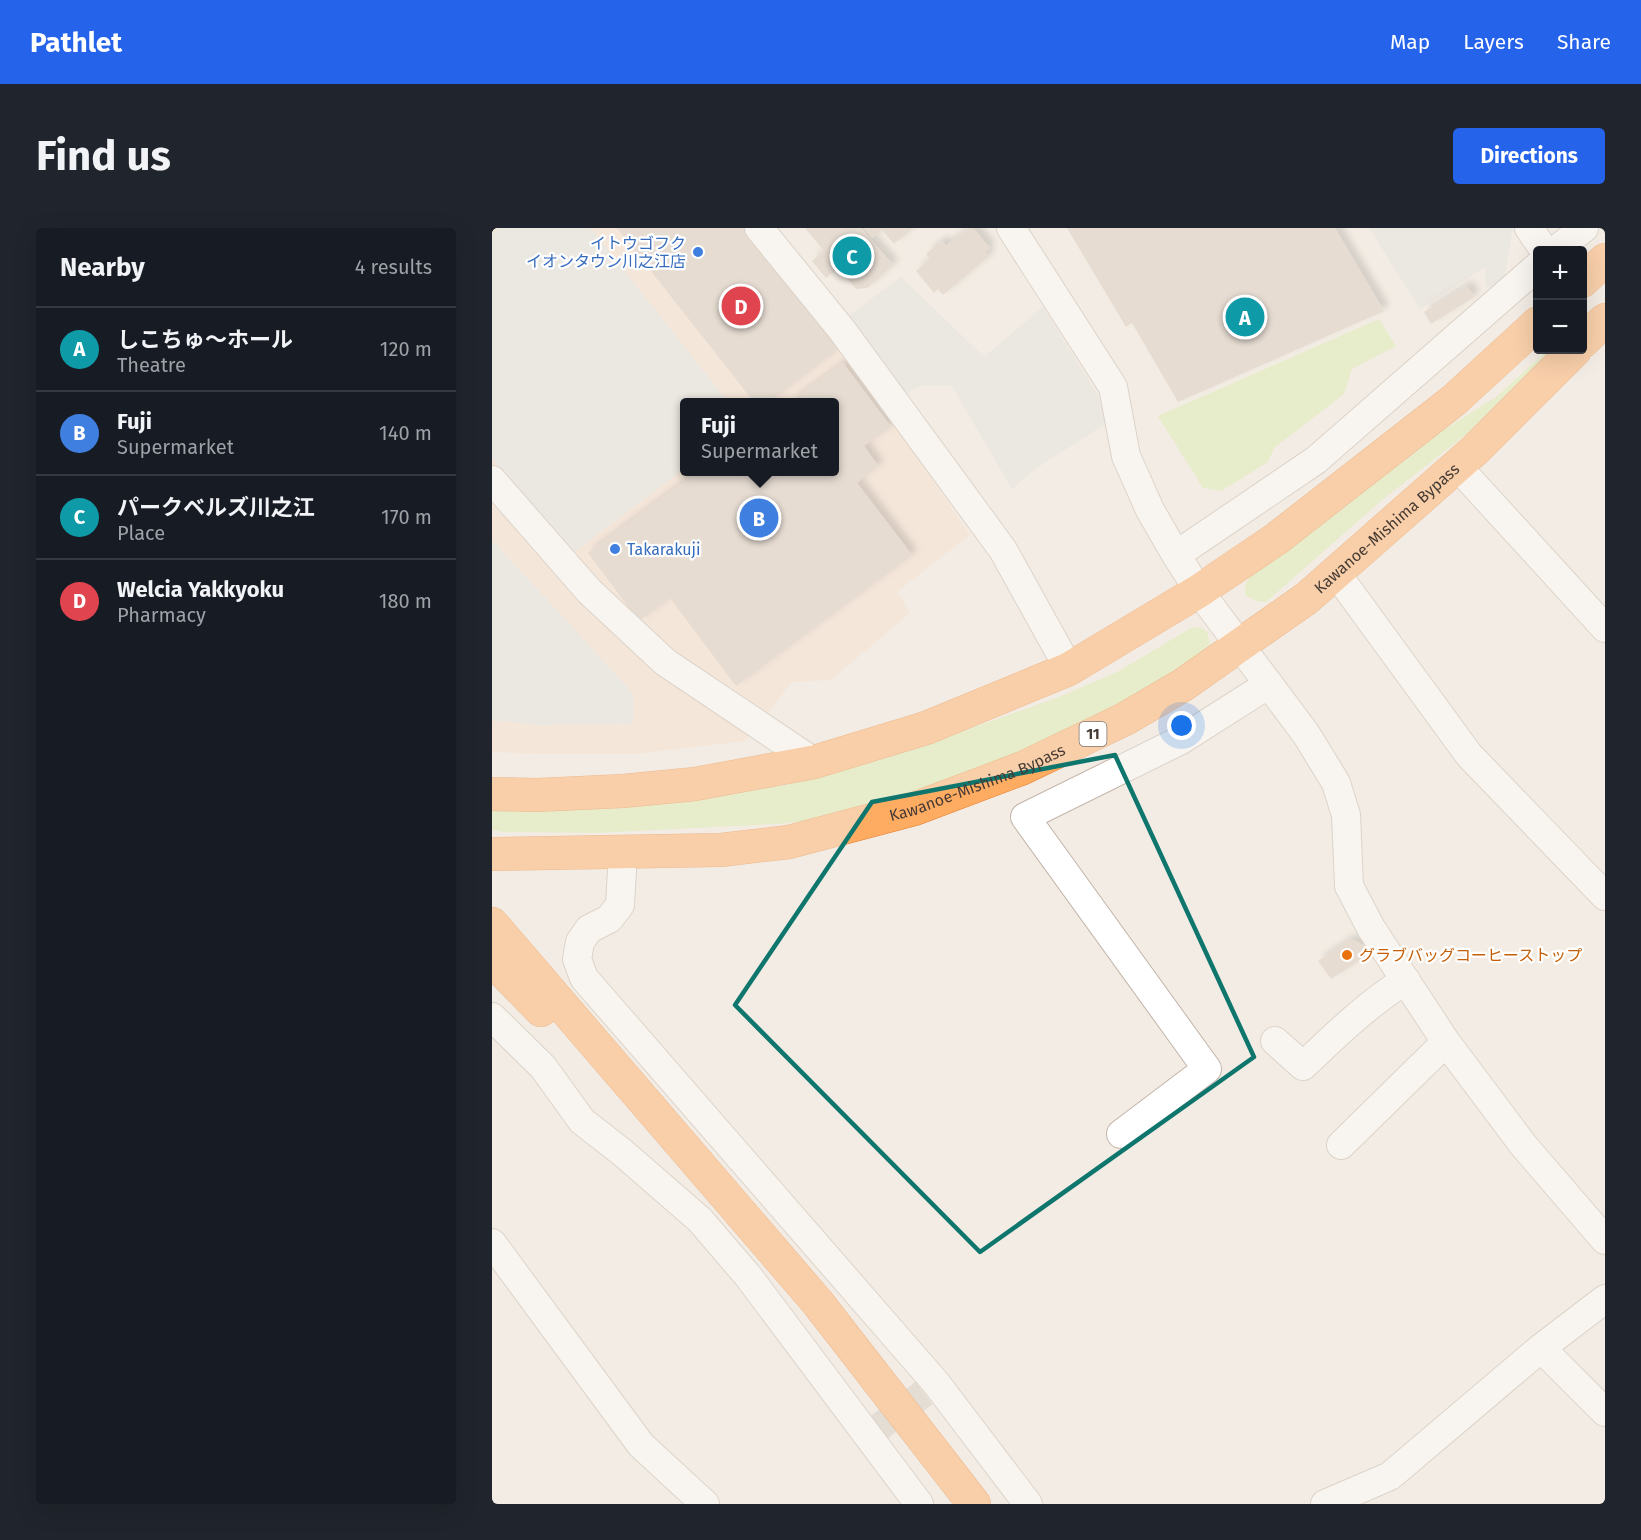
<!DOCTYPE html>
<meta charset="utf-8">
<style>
body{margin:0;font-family:"Fira Sans","Noto Sans JP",sans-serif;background:#20242c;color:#f1f3f6}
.controls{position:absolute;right:18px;top:18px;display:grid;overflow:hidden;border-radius:6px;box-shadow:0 6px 24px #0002}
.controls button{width:54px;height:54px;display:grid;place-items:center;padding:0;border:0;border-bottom:2px solid #363941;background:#171b24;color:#f1f3f6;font:30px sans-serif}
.you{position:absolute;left:690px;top:498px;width:21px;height:21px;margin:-15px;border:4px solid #fff;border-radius:50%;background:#1a73e8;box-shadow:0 0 0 9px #1a73e833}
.badge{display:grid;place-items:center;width:39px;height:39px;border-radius:50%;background:#2563eb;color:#fff;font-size:20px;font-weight:700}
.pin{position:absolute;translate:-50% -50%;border:3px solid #fff;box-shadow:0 2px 6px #0006}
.popup{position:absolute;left:188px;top:170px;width:159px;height:78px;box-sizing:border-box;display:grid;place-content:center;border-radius:6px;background:#171b24;filter:drop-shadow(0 2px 4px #0005);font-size:20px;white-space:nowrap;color:#9ea1a6}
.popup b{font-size:22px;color:#f1f3f6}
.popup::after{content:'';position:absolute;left:50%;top:100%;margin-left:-12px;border:12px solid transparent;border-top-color:#171b24}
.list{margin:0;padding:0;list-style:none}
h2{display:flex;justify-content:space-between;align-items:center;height:78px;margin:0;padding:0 24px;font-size:26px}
h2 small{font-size:20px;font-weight:400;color:#9ea1a6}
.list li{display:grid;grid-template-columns:39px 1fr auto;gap:18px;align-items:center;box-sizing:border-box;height:84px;padding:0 24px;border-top:2px solid #363941}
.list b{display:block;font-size:22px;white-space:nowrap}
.list p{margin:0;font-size:20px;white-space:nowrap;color:#9ea1a6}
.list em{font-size:20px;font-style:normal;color:#9ea1a6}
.map{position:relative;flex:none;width:1113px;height:1276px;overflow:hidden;border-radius:6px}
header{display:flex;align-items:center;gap:36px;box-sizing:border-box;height:84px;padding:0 30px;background:#2563eb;color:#fff}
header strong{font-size:28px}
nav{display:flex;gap:33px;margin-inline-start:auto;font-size:21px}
.intro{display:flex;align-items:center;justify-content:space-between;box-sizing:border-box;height:144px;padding:0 36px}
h1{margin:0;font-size:42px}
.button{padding:15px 27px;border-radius:6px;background:#2563eb;color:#fff;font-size:21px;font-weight:700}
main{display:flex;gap:36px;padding:0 36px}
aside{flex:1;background:#171b24;border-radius:6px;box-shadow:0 6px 24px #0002}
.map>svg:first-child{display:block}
.commercial{fill:#f7ddcd;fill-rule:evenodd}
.green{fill:#daeaaa}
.parking{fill:#e3dfdd}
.building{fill:#d8c7bc;filter:url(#shadow)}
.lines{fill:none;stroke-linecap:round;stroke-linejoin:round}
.minor-tunnel{stroke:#d0c9c1;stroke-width:28;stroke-dasharray:28 14;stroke-linecap:butt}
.minor-casing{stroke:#c2b4a9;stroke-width:30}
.highway-casing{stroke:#e67c2c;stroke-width:34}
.minor{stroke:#fff;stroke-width:28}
.highway{stroke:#ffac63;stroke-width:33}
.marked{fill:none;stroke:#0f766e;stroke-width:4.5;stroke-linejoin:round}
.shop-dot{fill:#3f7fe0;stroke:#fff;stroke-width:2}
.food-dot{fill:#e8710a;stroke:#fff;stroke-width:2}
.labels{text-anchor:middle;stroke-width:4.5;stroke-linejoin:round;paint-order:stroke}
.shield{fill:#fff;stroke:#7e7671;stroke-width:1.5}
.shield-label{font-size:15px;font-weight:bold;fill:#463b34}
.shop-label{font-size:16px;fill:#366cbe;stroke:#fff;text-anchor:end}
.street-label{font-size:16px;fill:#463b34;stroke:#fff}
.food-label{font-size:16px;fill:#c56008;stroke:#fff;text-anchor:start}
</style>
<header>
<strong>Pathlet</strong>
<nav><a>Map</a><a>Layers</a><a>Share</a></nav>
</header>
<div class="intro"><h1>Find us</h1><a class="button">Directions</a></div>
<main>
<aside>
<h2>Nearby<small>4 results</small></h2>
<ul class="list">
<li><span class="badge" style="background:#0f9aa8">A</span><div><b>しこちゅ～ホール</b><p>Theatre</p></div><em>120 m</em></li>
<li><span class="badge" style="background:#3f7fe0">B</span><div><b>Fuji</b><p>Supermarket</p></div><em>140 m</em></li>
<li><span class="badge" style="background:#0f9aa8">C</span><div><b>パークベルズ川之江</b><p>Place</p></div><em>170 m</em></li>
<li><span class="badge" style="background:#e0444e">D</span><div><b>Welcia Yakkyoku</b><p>Pharmacy</p></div><em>180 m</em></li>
</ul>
</aside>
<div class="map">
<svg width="1113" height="1276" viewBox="0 0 1113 1276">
<defs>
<filter id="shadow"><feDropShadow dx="5.5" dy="-5.5" stdDeviation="3" flood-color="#0004"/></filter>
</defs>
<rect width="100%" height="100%" fill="#f3ece4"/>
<path class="commercial" d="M0,0H255L354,90L409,49L492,129L551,79L607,169L543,241L520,261L460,158H427L392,180L478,307L405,364L418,385L339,452L300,454L253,513L143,526H51L0,524ZM192,174H342V244H192Z"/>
<path class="green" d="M887,91L904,118L860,141L852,166L782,220L776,234L729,263L711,260L666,188Z
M1056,122H1064L980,202L890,272L774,374L764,373L753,367V357L759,346L893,248L931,215L1004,169Z
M708,399L715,404L718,417L710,427L644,467L532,522L430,561L321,592L285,596L100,605L12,604L0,602V582L58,583L143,579L293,557L370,536L446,512L567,469L627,443L699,400Z"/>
<path class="parking" d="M8,0H99L236,174H192V241L81,325L0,231V5Z
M877,0H1021L1012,53L1004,60L994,59L993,39L928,81Z
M409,49L492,129L551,79L607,169L615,195L543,241L520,261L460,158H427L408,169L354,90Z
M2,314L141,465V496L46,497L0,492V315Z"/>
<path class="building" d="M125,0H251L346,121L277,174H262Z
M313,0H369L401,37L375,60L364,61L346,40L334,50L320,33L332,23Z
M372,0H421L402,16L390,2L380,10Z
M477,0H481L498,20L493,24L497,28L451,67L446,61L442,65L424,43L438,31L434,26L450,13L454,18Z
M575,0H843L892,83L686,174L640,95L634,99Z
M975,58L982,69L939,96L932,84Z
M351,135L399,199L372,218L386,238L365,255L420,327L244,458L178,370L147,393L96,325L205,244H342V174H298Z
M859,711L883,722L839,751L826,733Z"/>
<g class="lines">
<path class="minor-tunnel" d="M386,1200L432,1165"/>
<defs>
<path id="minor" d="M267,0L350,102L511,322L577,441
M519,0L621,159L634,228L658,282L684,327L707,363L814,506L844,555L854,587L857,658L879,700L954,814L1032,918L1113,1012
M1037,0L1052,22
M1064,22L1092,0
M965,238L1113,400
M0,252L97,363L173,434L322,534
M684,327L824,232L1046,38
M844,345L977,527L1113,668
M131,625L128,677L117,691L97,701L88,714L85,731L92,750L444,1155L536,1276
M0,789L51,839L90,893L131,925L208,992L256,1048L427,1276
M783,813L811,838C844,807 875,776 914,752
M629,906L715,841L533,589L689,512L777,456
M849,917L954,814
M0,1015L149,1217L213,1276
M1049,1120L1113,1184
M833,1276L898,1248L1049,1120L1113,1071"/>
<g id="highway">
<path d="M1090,53L1113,32"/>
<path d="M1090,114L1113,92"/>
<path d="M0,566L45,567L131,563L203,556L322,534L434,500L577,441L707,363L784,311L961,173L1046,95"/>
<path id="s1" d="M0,626L229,622L297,614L422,581L531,540L633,491L691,457L815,370L983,222L1083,122"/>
<path d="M0,696L326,1075L482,1276"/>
<path d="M0,732L49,782"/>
</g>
</defs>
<use href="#minor" class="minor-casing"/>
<use href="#highway" class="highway-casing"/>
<use href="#minor" class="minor"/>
<use href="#highway" class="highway"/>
</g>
<path d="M0 0H1113V1276H0ZM623,527L762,829L488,1024L243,777L380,574Z" fill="#f3ece4" fill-opacity=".55" fill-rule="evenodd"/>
<path class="marked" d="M623,527L762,829L488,1024L243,777L380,574Z"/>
<g class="shop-dot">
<circle cx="206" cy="24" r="6"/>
<circle cx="123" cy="321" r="6"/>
</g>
<circle class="food-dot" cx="855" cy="727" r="6"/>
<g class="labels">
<rect class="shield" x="587.5" y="494" width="27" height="24" rx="4.5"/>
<g class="shield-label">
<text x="601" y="511">11</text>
</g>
<g class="shop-label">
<text x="194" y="21">イトウゴフク<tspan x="194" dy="18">イオンタウン川之江店</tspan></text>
<text x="135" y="327" text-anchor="start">Takarakuji</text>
</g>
<g class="street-label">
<text dy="6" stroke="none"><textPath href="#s1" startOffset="981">Kawanoe-Mishima Bypass</textPath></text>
<text dy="6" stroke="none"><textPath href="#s1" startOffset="495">Kawanoe-Mishima Bypass</textPath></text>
</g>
<g class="food-label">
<text x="867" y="733">グラブバッグコーヒーストップ</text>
</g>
</g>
</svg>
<div class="controls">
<button>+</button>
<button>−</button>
</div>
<div class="you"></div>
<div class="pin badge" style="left:753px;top:89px;background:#0f9aa8">A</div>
<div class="pin badge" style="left:267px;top:290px;background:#3f7fe0">B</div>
<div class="popup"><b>Fuji</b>Supermarket</div>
<div class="pin badge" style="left:360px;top:28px;background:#0f9aa8">C</div>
<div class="pin badge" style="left:249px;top:78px;background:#e0444e">D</div>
</div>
</main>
